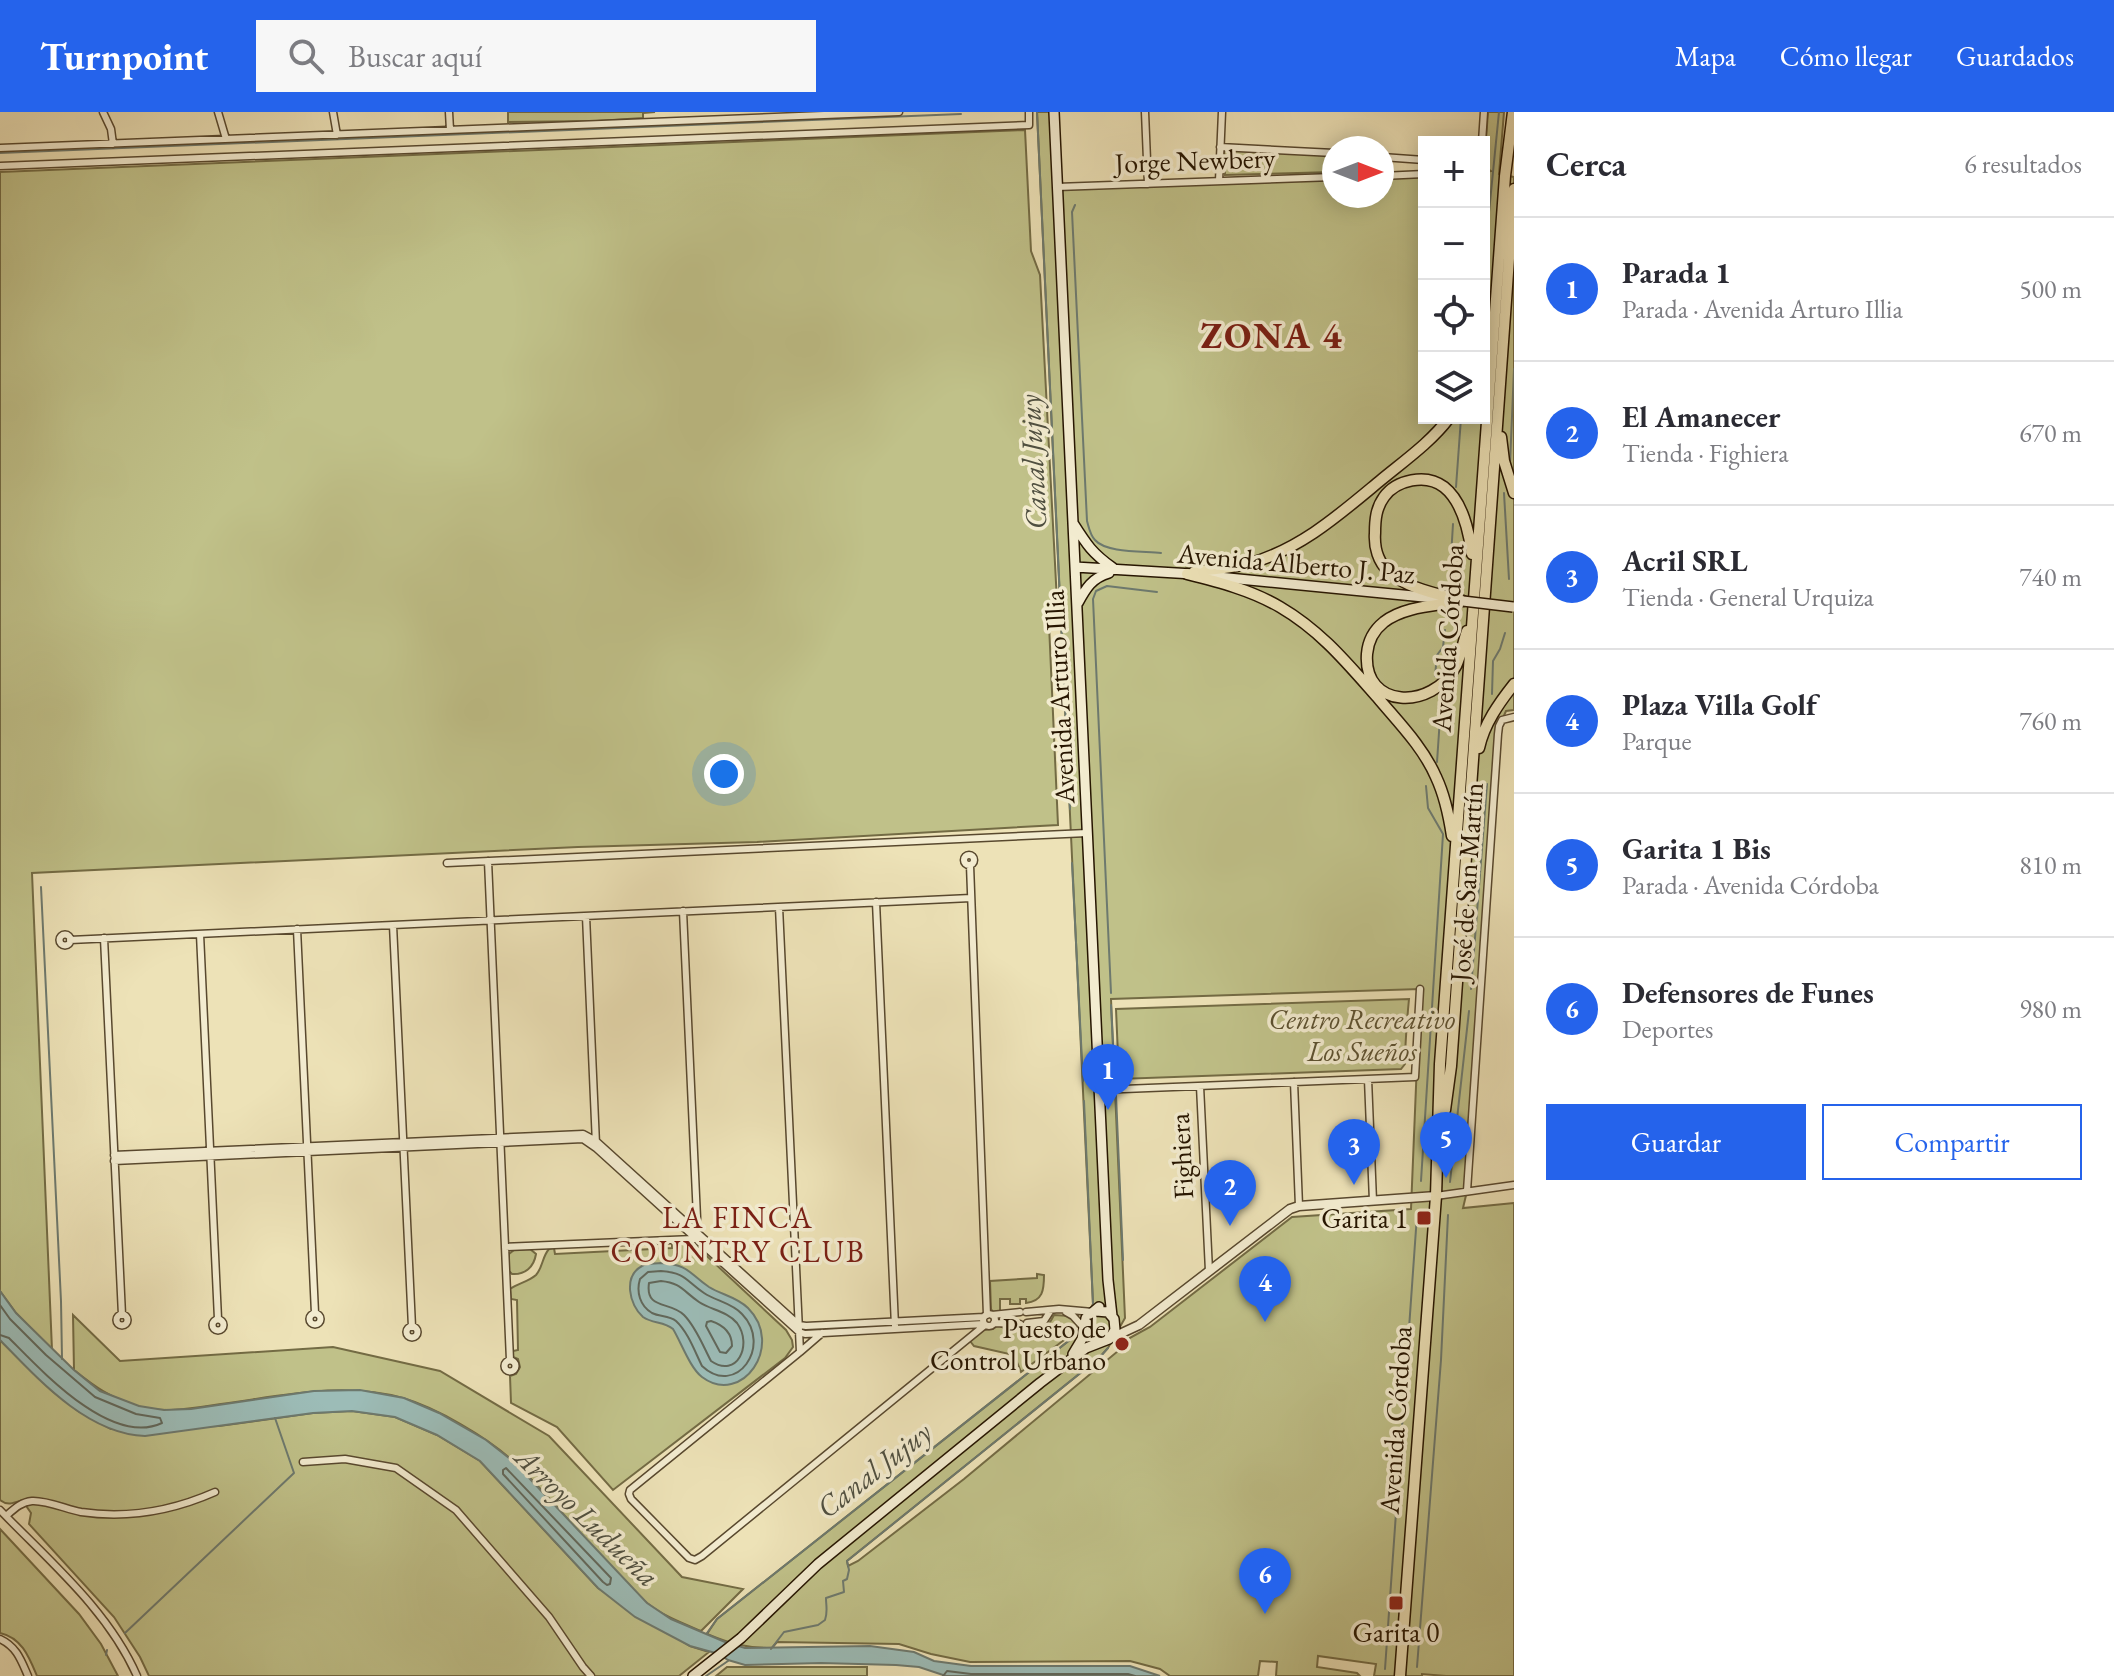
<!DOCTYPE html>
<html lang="es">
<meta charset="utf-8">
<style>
body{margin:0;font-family:"EB Garamond",serif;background:#f7f7f7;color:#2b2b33}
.controls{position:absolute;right:24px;top:24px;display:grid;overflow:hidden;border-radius:0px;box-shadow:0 4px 20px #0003}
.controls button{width:72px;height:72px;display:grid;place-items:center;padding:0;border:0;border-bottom:2px solid #e1e1e2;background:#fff;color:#2b2b33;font:40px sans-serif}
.compass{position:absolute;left:1322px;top:24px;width:72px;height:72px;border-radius:50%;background:#fff;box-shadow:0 4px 20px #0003;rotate:90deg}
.you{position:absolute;left:724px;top:662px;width:28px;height:28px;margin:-20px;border:6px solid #fff;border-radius:50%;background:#1a73e8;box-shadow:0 0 0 12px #1a73e833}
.badge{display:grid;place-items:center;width:52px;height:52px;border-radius:50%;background:#2563eb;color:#fff;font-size:26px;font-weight:700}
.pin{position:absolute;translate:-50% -66px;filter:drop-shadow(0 2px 4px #0008)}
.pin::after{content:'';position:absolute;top:42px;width:28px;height:24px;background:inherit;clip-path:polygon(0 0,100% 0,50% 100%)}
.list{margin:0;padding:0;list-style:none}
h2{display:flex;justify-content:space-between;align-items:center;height:104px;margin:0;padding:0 32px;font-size:34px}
h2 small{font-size:26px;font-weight:400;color:#7c7c81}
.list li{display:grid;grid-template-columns:52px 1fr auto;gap:24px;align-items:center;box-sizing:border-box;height:144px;padding:0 32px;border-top:2px solid #e1e1e2}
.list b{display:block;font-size:30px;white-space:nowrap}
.list p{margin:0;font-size:26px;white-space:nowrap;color:#7c7c81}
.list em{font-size:26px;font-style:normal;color:#7c7c81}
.actions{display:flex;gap:16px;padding:24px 32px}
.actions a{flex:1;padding:18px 0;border:2px solid #2563eb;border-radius:0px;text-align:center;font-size:28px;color:#2563eb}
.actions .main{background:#2563eb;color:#fff}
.icon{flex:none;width:44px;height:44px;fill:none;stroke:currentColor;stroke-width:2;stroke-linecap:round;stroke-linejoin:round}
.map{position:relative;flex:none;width:1514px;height:1564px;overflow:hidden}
header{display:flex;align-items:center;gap:48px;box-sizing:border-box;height:112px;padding:0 40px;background:#2563eb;color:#fff}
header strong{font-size:38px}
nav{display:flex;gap:44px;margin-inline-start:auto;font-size:28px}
.search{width:560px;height:72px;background:#f7f7f7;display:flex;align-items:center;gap:20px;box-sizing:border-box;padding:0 28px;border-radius:0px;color:#7c7c81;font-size:30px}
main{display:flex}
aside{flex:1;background:#fff}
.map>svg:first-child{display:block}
.green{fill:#c0c189;stroke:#736b44;stroke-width:2;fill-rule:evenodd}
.water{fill:#9cbcb7;stroke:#6d796e;stroke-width:2}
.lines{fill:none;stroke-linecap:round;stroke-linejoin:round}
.shore{stroke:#61685c;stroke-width:2}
.stream{stroke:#6d796e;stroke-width:2}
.minor-casing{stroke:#58482e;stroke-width:9}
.tertiary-casing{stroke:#58482e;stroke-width:11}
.secondary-casing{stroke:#261500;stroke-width:12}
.primary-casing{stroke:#261500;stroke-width:13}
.minor{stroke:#f3ecd0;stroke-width:6}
.tertiary{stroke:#f3ecd0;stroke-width:8}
.secondary{stroke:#f3ecd0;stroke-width:9}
.primary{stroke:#ede2b7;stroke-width:10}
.secondary-bridge-casing{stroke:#261500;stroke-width:12;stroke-linecap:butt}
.secondary-bridge{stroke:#f3ecd0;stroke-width:9}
.poi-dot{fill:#8f2418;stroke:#f3ecd0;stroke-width:3}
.labels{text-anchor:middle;stroke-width:7;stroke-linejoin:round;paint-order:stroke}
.street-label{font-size:28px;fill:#261500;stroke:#f3ecd0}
.park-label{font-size:28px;font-style:italic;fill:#5c5130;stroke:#f3ecd0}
.poi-label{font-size:28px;fill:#261500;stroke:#f3ecd0;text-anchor:end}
.water-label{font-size:30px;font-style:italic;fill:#4f4f40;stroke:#f3ecd0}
.neighbourhood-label{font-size:30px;letter-spacing:2px;fill:#7a1f14;stroke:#f3ecd0}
.district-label{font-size:36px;font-weight:bold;letter-spacing:2px;fill:#7a1f14;stroke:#f3ecd0}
</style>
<header>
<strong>Turnpoint</strong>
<div class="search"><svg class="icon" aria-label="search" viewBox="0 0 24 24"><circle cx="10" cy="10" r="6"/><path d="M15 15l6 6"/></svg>Buscar aquí</div>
<nav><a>Mapa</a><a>Cómo llegar</a><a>Guardados</a></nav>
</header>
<main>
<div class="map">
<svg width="1514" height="1564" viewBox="0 0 1514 1564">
<rect width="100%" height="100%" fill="#ede2b7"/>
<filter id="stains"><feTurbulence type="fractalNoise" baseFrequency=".0025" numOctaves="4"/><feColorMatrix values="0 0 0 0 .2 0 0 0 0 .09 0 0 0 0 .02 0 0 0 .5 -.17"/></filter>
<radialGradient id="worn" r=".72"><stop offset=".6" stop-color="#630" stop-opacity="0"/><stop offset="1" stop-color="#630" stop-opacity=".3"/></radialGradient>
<path class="green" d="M508,0H655L643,1V6L597,9L508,10Z
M1037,0H1054L1057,74L1334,65V84H1382V64L1424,62V306H1484V60L1491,59L1484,54L1488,0H1504L1499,62L1514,65V598L1506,599L1502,608L1467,1079L1463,1096L1514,1091V1564H1446L1422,1562V1564H1374L1376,1552L1318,1544L1317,1555L1357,1561L1360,1564H1276L1277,1550L1260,1549L1258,1564H1170L1160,1557L1130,1549L970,1550L931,1542L899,1532L777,1530L772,1536C746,1536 731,1532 707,1522L717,1507L1076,1223L1093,1192ZM1420,877L1411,1097L1292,1105L1150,1215L1126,1228L1129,1234L1118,1239L964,1367L858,1449L848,1454L847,1449L1099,1246L1108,1236L1125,1206L1111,887Z
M1025,18L1031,139L1040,163L1057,490H1048L1058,713L757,730L578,735L32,761L52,1238L16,1201L0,1179V60Z
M1224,37L1334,44V60L1225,63Z
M1409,887C1407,908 1405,930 1405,952L1401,957L1119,967L1116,897Z
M672,1130H688L694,1132L786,1218L792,1228L793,1235L785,1246L613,1378L557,1315L511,1291L510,1264L516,1262L520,1255L518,1247L513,1245V1239L518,1238L517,1188L511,1187L510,1177C518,1171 528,1170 536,1163C543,1155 542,1145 549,1137L554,1136L555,1142L672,1136Z
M530,1137L536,1142C534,1155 525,1163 512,1162L509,1159V1142L514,1138Z
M1037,1162L1044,1163C1044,1178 1043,1189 1026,1191V1187H1020V1192H1010V1187H1000V1199L993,1200L991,1197L990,1169L1037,1166Z
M73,1203L120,1249L333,1235L440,1259L549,1324L682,1465L743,1477L701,1519C682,1511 663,1504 647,1491C630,1477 615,1459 600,1443C571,1412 544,1378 513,1349C487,1325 437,1296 403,1286C343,1269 281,1284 221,1292C194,1296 164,1302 137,1294C111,1286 95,1275 74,1258Z
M1054,1203L1070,1204L1077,1212L1075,1220L1021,1260L1014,1243L974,1234L970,1229L983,1218L993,1217L998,1213L1006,1217H1020L1021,1221H1027V1218C1044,1217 1046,1219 1054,1203Z
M0,1228L51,1278L78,1299L111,1317L219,1314L313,1301L352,1299L395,1305L437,1323L480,1349L598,1476L690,1534L709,1540L679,1564H149L140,1545L114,1505L29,1412L31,1401L22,1388C14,1391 7,1394 0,1388Z
M0,1417L79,1502L101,1532L118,1564H37C29,1545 22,1526 0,1521Z
M727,1555H867V1564H716Z"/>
<path class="water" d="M661,1151C690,1153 688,1161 709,1175C722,1183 737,1185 748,1196C785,1233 742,1295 702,1265C690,1256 681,1230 673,1217C664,1209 653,1212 643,1205C629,1193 623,1164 642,1154C647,1151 654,1152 661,1151Z
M0,1179L16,1201L74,1258L100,1279L139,1294L164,1298L191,1297L314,1279L360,1278L404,1286L439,1301L486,1328L513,1349L647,1491L671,1507L725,1530L745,1536L870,1534L914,1540L934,1549L971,1554H1130L1160,1564H946L919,1555L896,1553L821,1551L745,1553L728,1548L719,1542L690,1534L635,1505L598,1476L480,1349L437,1323L395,1305L352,1299L313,1301L145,1324C87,1322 38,1267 0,1228Z"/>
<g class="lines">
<path class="shore" d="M661,1159C686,1161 685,1168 704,1181C716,1189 732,1191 742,1202C773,1234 736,1286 702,1254C695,1240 688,1220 676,1209C669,1203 660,1205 652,1201C640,1194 636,1180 640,1167L648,1160Z
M661,1169C681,1171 683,1179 699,1190C711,1198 727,1199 737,1211C753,1233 737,1267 711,1249C703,1234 696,1215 684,1203C670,1189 645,1198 649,1171Z
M0,1193L10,1207L46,1243L95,1285L136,1302L160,1306L162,1311C111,1335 42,1259 9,1226L0,1223
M711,1209C723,1213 732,1221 732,1234L726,1241L720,1240L706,1214L707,1210Z
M506,1356L611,1466L610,1472L607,1473L603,1470L503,1362V1358Z
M943,1564L947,1559L971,1562H1128L1135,1564"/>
<path class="stream" d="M1037,0L1070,697
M0,41L961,2
M1075,93L1072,100L1087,409C1089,416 1090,423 1095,428C1106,441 1144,439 1161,441
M1484,150L1499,0
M1510,352L1514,257
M1456,375L1461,306
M1504,381L1509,467
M1450,461L1453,412
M1435,564L1437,543L1443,535L1445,518
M1492,582L1493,549L1500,537L1505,521
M1437,650L1441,591
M1072,751L1083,969
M41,775L61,1189L62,1247
M1471,877L1487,672
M1111,881L1093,487L1096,479L1107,474L1157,480
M1111,893L1115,973
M1116,983L1123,1148
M1084,989L1093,1192
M1421,1069L1443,722L1428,696L1426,674
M1450,1070L1469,899
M125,1521L294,1361L275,1306
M707,1521L717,1507L1076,1223
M771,1537L784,1520L818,1513L825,1508C828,1500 826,1494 826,1486L844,1480L843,1469L847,1467L849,1458L847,1449L1099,1246L1108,1236
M106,1543L107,1538
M1417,1555L1441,1248L1448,1103
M1385,1557L1417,1103
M706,1564L728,1549"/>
<defs>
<path id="minor" d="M103,0L111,17L113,32
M218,0L226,27
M333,0L337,23
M449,0L450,18
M1145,0L1148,72
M1482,30L1484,0
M1220,35L1334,41
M0,36L899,0
M1382,45L1424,48
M0,54L1029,13V0
M1382,64L1424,62
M1219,69L1222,0
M1057,75L1334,65
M964 748a5 5 0 1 1 10 0a5 5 0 1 1-10 0Z
M488,749L510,1248
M447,751L1087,721
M970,753L987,1203
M876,790L895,1214
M779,795L800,1240
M586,804L596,1032
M393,813L412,1215
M297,817L315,1201
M200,822L218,1207
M59.5 828a5.5 5.5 0 1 1 11 0a5.5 5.5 0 1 1-11 0Z
M104,826L122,1203
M70,828L971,786
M1368,967L1373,1089
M1294,970L1299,1094
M1200,974L1209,1159
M1099,978L1415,965L1420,877
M114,1043L583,1022L596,1029L799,1213L806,1214L984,1205
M114,1049L583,1027L596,1036L799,1220L805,1222L984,1212
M1467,1079L1498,622L1499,614L1502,608L1514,605
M1436,1084L1514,1073
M505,1135L694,1127L697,1106L683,799
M1026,1200L1059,1197L1093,1200
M1066,1200L1073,1204L1083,1215
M309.5 1207a5.5 5.5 0 1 1 11 0a5.5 5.5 0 1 1-11 0Z
M983 1208a6 6 0 1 1 12 0a6 6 0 1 1-12 0Z
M116.5 1208a5.5 5.5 0 1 1 11 0a5.5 5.5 0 1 1-11 0Z
M992,1203L1020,1200
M212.5 1213a5.5 5.5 0 1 1 11 0a5.5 5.5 0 1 1-11 0Z
M994,1211L1020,1212
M1027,1211L1044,1209L1051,1198
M406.5 1220a5.5 5.5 0 1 1 11 0a5.5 5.5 0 1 1-11 0Z
M822,1221L800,1240L630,1378L629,1382L631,1387L689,1446L695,1448L702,1444L985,1213
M504.5 1254a5.5 5.5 0 1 1 11 0a5.5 5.5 0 1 1-11 0Z
M303,1350L345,1347L396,1356L456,1398L549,1505L583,1555L591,1564
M0,1398C49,1449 108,1498 137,1564
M6,1404C14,1397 21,1390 32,1389C46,1388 66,1397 81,1400C128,1407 172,1399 215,1380
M0,1527C17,1535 21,1548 28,1564"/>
<path id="tertiary" d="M1109,1227L1139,1213L1290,1097L1299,1094L1436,1084"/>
<path id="secondary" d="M1054,0L1108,1168L1112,1204
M1073,411C1087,433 1092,441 1113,456
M1075,455L1193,462
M1208,464L1444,487
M1078,491C1086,476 1092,466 1109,461
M1073,1242L1082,1227L1086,1206L1099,1195
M693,1564L741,1526L818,1452L1040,1271L1086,1236L1109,1227L1115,1218L1114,1207L1108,1200L1096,1199"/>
<path id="primary" d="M1501,325L1504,349L1514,381
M1194,460C1212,457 1230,456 1248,452C1301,437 1340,402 1381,368C1404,349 1431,330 1449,306
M1187,462C1219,470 1251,478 1280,495C1321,519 1347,551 1378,586C1399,611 1423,635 1436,665C1445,684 1449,704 1452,724
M1461,489C1436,494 1405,494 1384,510C1374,518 1368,529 1367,542C1363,597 1432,599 1456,554C1461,543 1463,531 1467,519
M1463,489C1439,482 1408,477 1389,460C1378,450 1374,435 1375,421C1375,408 1376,396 1384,385C1396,368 1426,361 1444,375C1463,390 1469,420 1472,442
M1479,636C1484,612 1499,591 1514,572
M1445,998L1451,954L1514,77
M1400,1564L1436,1084L1440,952L1505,64L1513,0"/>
</defs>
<use href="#minor" class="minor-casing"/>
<use href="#tertiary" class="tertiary-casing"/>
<use href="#secondary" class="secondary-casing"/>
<use href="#primary" class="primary-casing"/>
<use href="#minor" class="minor"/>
<use href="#tertiary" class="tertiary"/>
<use href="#secondary" class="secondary"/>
<use href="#primary" class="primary"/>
<defs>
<path id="secondary-bridge" d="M1463,489L1513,495"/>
</defs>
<use href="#secondary-bridge" class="secondary-bridge-casing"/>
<use href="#secondary-bridge" class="secondary-bridge"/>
</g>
<g class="poi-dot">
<rect x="1416" y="1098" width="16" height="16" rx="4"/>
<circle cx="1122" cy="1232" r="8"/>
<rect x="1388" y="1483" width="16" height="16" rx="4"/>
</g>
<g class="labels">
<g class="street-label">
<text transform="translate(1195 48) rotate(-2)" y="10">Jorge Newbery</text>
<text transform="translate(1296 451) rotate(5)" y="10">Avenida Alberto J. Paz</text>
<text transform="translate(1447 526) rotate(-86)" y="10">Avenida Córdoba</text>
<text transform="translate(1059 585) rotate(-93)" y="10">Avenida Arturo Illia</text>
<text transform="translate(1466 770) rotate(-86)" y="10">José de San Martín</text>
<text transform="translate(1181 1044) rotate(-93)" y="10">Fighiera</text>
<text transform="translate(1395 1308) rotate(-86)" y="10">Avenida Córdoba</text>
</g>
<g class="park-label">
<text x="1362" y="917">Centro Recreativo<tspan x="1362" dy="32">Los Sueños</tspan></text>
</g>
<g class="poi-label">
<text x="1408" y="1116">Garita 1</text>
<text x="1106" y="1226">Puesto de<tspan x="1106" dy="32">Control Urbano</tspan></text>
<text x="1396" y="1530" text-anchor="middle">Garita 0</text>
</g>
<g class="water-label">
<text transform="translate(1033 350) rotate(-93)" y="10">Canal Jujuy</text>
<text transform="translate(874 1358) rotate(-38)" y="10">Canal Jujuy</text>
<text transform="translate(587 1405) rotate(44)" y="10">Arroyo Ludueña</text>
</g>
<g class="neighbourhood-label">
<text x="738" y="1116">LA FINCA<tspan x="738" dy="34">COUNTRY CLUB</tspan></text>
</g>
<g class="district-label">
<text x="1272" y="236">ZONA 4</text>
</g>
</g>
<rect width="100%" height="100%" filter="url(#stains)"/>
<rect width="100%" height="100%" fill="url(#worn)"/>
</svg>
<div class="controls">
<button>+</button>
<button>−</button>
<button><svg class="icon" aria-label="locate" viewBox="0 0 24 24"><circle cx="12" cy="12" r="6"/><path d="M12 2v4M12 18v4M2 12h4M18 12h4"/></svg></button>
<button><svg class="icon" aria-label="layers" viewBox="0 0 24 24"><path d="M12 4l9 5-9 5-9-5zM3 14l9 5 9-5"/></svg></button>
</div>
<svg class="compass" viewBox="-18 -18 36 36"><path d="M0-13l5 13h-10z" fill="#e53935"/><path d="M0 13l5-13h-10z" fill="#7c7c81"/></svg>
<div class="you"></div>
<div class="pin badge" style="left:1108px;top:998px">1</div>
<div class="pin badge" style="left:1230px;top:1114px">2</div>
<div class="pin badge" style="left:1354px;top:1073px">3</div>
<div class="pin badge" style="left:1265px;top:1210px">4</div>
<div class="pin badge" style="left:1446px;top:1066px">5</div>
<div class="pin badge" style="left:1265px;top:1502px">6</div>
</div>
<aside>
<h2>Cerca<small>6 resultados</small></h2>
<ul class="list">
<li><span class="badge">1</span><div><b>Parada 1</b><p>Parada · Avenida Arturo Illia</p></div><em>500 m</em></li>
<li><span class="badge">2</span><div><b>El Amanecer</b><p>Tienda · Fighiera</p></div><em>670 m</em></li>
<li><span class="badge">3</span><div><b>Acril SRL</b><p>Tienda · General Urquiza</p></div><em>740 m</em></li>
<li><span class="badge">4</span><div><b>Plaza Villa Golf</b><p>Parque</p></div><em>760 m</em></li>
<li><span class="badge">5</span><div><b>Garita 1 Bis</b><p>Parada · Avenida Córdoba</p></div><em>810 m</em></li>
<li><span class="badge">6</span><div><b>Defensores de Funes</b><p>Deportes</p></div><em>980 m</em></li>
</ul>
<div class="actions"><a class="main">Guardar</a><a>Compartir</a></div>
</aside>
</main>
